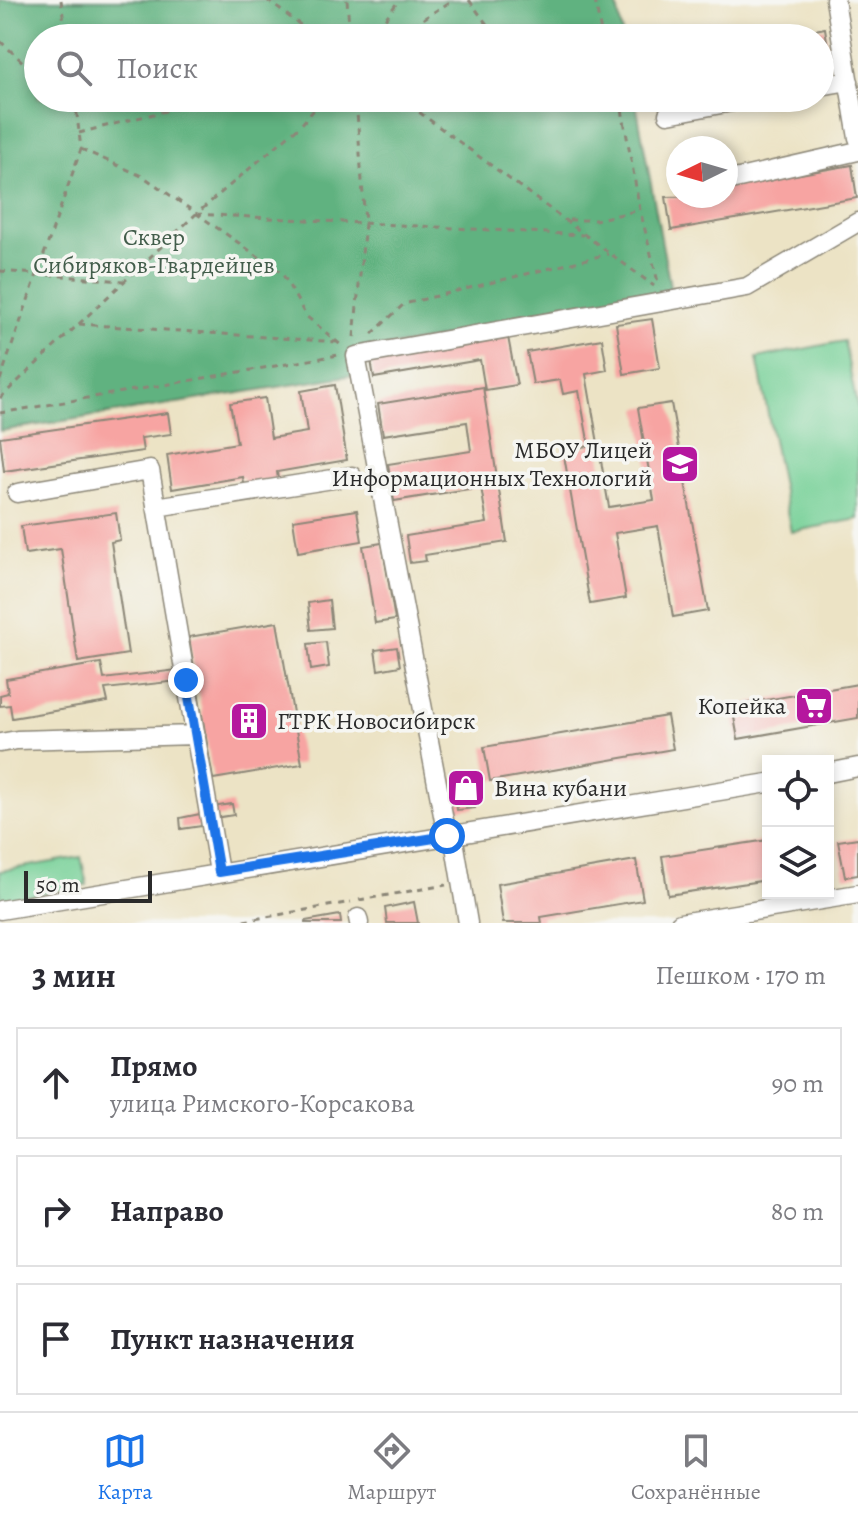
<!DOCTYPE html>
<html lang="ru">
<meta charset="utf-8">
<style>
body{margin:0;font-family:Alegreya,serif;background:#f2f2f3;color:#2b2b33}
.controls{position:absolute;right:24px;bottom:24px;display:grid;overflow:hidden;border-radius:0px;box-shadow:0 4px 12px #0003}
.controls button{width:72px;height:72px;display:grid;place-items:center;padding:0;border:0;border-bottom:2px solid #e1e1e2;background:#fff;color:#2b2b33;font:40px sans-serif}
.compass{position:absolute;left:666px;top:136px;width:72px;height:72px;border-radius:50%;background:#fff;box-shadow:0 4px 12px #0003;rotate:265deg}
.scale{position:absolute;left:24px;bottom:20px;width:128px;box-sizing:border-box;padding-left:8px;border:4px solid #2b2b2b;border-top:0;font-size:22px;line-height:28px;white-space:nowrap;color:#2b2b2b;-webkit-text-stroke:6px #f6f6f2;paint-order:stroke}
.stop{position:absolute;width:24px;height:24px;margin:-18px;border:6px solid #1a73e8;border-radius:50%;background:#fff}
.stop.end{background:#1a73e8;border-color:#fff;box-shadow:0 2px 8px #0008}
.list{margin:0;padding:0;list-style:none}
h2{display:flex;justify-content:space-between;align-items:center;height:104px;margin:0;padding:0 32px;font-size:34px}
h2 small{font-size:26px;font-weight:400;color:#7c7c81}
.list li{display:grid;grid-template-columns:52px 1fr auto;gap:24px;align-items:center;box-sizing:border-box;height:112px;margin:0 16px 16px;padding:0 16px;border:2px solid #e1e1e2;border-radius:0px}
.list b{display:block;font-size:30px;white-space:nowrap}
.list p{margin:0;font-size:26px;white-space:nowrap;color:#7c7c81}
.list em{font-size:26px;font-style:normal;color:#7c7c81}
.icon{flex:none;width:44px;height:44px;fill:none;stroke:currentColor;stroke-width:2;stroke-linecap:round;stroke-linejoin:round}
.map{position:relative;flex:none;width:858px;height:923px;overflow:hidden}
.search{position:absolute;background:#fff;box-shadow:0 4px 12px #0003;left:24px;right:24px;top:24px;height:88px;display:flex;align-items:center;gap:20px;box-sizing:border-box;padding:0 28px;border-radius:44px;color:#7c7c81;font-size:30px}
.sheet{height:488px;background:#fff}
nav{display:flex;justify-content:space-around;align-items:center;box-sizing:border-box;height:112px;border-top:2px solid #e1e1e2;background:#fff;font-size:22px;color:#7c7c81}
nav a{display:grid;justify-items:center;gap:4px}
nav .on{color:#1a73e8}
.map>svg:first-child{display:block}
.green{fill:#76d097;stroke:#507e61;stroke-width:2}
.forest{fill:#60b280;stroke:#466e56;stroke-width:2}
.building{fill:#f7a4a2}
.lines{fill:none;stroke-linecap:round;stroke-linejoin:round}
.minor-casing{stroke:#8c8778;stroke-width:21}
.path{stroke:#8c8778;stroke-width:3;stroke-dasharray:6 6;stroke-linecap:butt}
.minor{stroke:#fff;stroke-width:18}
.route{stroke:#1a73e8;stroke-width:10}
.labels{text-anchor:middle;stroke-width:7;stroke-linejoin:round;paint-order:stroke}
.park-label{font-size:24px;fill:#425d4b;stroke:#f6f6f2}
.poi-label{font-size:24px;fill:#2b2b2b;stroke:#f6f6f2;text-anchor:end}
</style>
<div class="map">
<svg width="858" height="923" viewBox="0 0 858 923">
<rect width="100%" height="100%" fill="#f6f6f2"/>
<filter id="ink" filterUnits="userSpaceOnUse"><feTurbulence type="fractalNoise" baseFrequency=".0125" numOctaves="2"/><feDisplacementMap in="SourceGraphic" scale="16" xChannelSelector="R" yChannelSelector="G"/><feConvolveMatrix kernelMatrix="1 2 1 2 8 2 1 2 1" color-interpolation-filters="sRGB"/></filter>
<filter id="wash" filterUnits="userSpaceOnUse"><feTurbulence type="fractalNoise" baseFrequency=".006" numOctaves="4" result="noise"/><feDisplacementMap in="SourceGraphic" scale="32" xChannelSelector="R" yChannelSelector="G"/><feGaussianBlur stdDeviation="1.8" result="paint"/><feColorMatrix in="noise" values="0 0 0 0 0 0 0 0 0 0 0 0 0 0 0 0 0 1.4 0 .05"/><feComposite in="paint" operator="in"/></filter>
<g filter="url(#wash)">
<rect width="100%" height="100%" fill="#ece3c5"/>
<path class="green" d="M844,341L858,411V519L791,532L757,358Z
M81,857L87,885L0,901V871Z"/>
<path class="forest" d="M0,0H616L623,38H38V98H635L672,297L352,353L354,375L0,431Z"/>
<g id="blocks">
<path class="building" d="M825,28L830,61L820,63V38H775Z
M852,165L857,198L671,230L666,197L726,196V187Z
M652,319L660,368L624,374L616,324Z
M508,337L517,385L485,390L480,360L374,378L371,360Z
M602,339L607,370L586,374L609,507L654,500L638,408L671,403L708,611L673,617L658,526L615,533L626,598L590,604L563,450L589,446L579,391L563,394L560,380L533,384L527,352Z
M335,385L347,460L277,472L278,479L244,484L243,477L172,489L167,455L237,443L230,403L265,398L271,438L307,432L301,391Z
M483,387L507,542L425,555L426,561L410,563L406,536L487,523L481,487L394,501L388,464L471,451L467,422L383,435L378,404Z
M168,413L171,434L141,438L143,451L4,471L0,437Z
M357,510L362,541L298,552L293,520Z
M116,513L120,540L111,542L128,654L78,662L61,549L25,554L21,526Z
M382,543L395,620L375,623L363,546Z
M329,600L332,628L311,630L308,603Z
M277,622L302,764L213,779L196,679L105,689L108,702L12,718L10,705L0,706V695L8,693L6,679L101,663L104,679L194,668L189,637Z
M326,642L329,667L311,670L308,644Z
M397,647L400,666L378,670L375,650Z
M858,684V718L738,739L732,706Z
M667,716L673,749L490,781L484,747Z
M477,775L480,798L474,799L475,808L457,810L452,778Z
M232,804L234,815L214,818L212,807Z
M200,814L202,826L181,829L180,818Z
M858,838V875L845,877L838,841Z
M768,840V894H763L761,881L668,895L662,856Z
M636,860L643,900L541,917L542,923H503L497,884Z
M414,902L418,923H387L385,908Z
M340,915L341,923H305V921Z"/>
</g>
</g>
<g filter="url(#ink)">
<use href="#blocks" fill-opacity="0" stroke="#8c8778" stroke-width="2"/>
<g class="lines">
<defs>
<path id="minor" d="M835,0L858,138
M820,86L849,81
M668,114L753,98
M726,181L858,151
M17,493L150,470L184,669
M156,507L352,476
M186,680L219,872
M0,743L17,740L196,735
M828,773L858,767
M453,834L468,923
M447,836L356,356L747,287L858,222
M0,910L768,783
M358,918L359,923
M680,923L858,894"/>
</defs>
<use href="#minor" class="minor-casing"/>
<path class="path" d="M61,0L66,38
M267,0L318,38
M347,0L350,38
M469,0L497,38
M595,0L602,38
M371,38L399,0
M393,38L453,0
M0,41L38,76
M62,98L76,111
M400,98L654,286
M620,98L640,210L659,286
M402,99L457,98
M79,133L216,98
M81,149L144,177L282,273L306,316L342,346
M196,214L583,235
M569,220H595L640,210
M0,271L124,281
M79,324L338,342
M372,334L404,304L608,254
M354,337L365,223L356,98
M0,380L81,149L75,98
M0,398L196,214L301,125L324,98
M0,413L339,355
M359,900L446,885
M232,923L351,902"/>
<use href="#minor" class="minor"/>
</g>
</g>
<g class="lines" filter="url(#ink)">
<path class="route" d="M186,680L219,872L447,836"/>
</g>
<defs>
<symbol id="school-square" viewBox="-11 -11 22 22"><rect x="-9" y="-9" width="18" height="18" rx="4" fill="#b5179e" stroke="#f6f6f2"/><path d="M0-5L7-2L0 1L-7-2ZM-4 1L0 2.5L4 1V4Q0 6-4 4Z" fill="#fff"/></symbol>
<symbol id="supermarket-square" viewBox="-11 -11 22 22"><rect x="-9" y="-9" width="18" height="18" rx="4" fill="#b5179e" stroke="#f6f6f2"/><path d="M-6-5.5h2.5l.6 2H6L4.5 2H-2.5L-4.4-4H-6ZM-1.5 3.2a1.3 1.3 0 1 0 .1 0ZM3 3.2a1.3 1.3 0 1 0 .1 0Z" fill="#fff"/></symbol>
<symbol id="building-square" viewBox="-11 -11 22 22"><rect x="-9" y="-9" width="18" height="18" rx="4" fill="#b5179e" stroke="#f6f6f2"/><path d="M-4-6H4V6H1V3H-1V6H-4ZM-2.5-4.3h1.7v1.8h-1.7ZM.8-4.3h1.7v1.8H.8ZM-2.5-1h1.7V.8h-1.7ZM.8-1h1.7V.8H.8Z" fill="#fff"/></symbol>
<symbol id="shop-square" viewBox="-11 -11 22 22"><rect x="-9" y="-9" width="18" height="18" rx="4" fill="#b5179e" stroke="#f6f6f2"/><path d="M-5-2.5h2.3a2.7 3.5 0 0 1 5.4 0H5L5.5 6h-11ZM-1.5-2.5h3a1.5 2.3 0 0 0-3 0Z" fill="#fff"/></symbol>
</defs>
<g fill-rule="evenodd">
<use href="#school-square" x="658" y="442" width="44" height="44"/>
<use href="#supermarket-square" x="792" y="684" width="44" height="44"/>
<use href="#building-square" x="227" y="699" width="44" height="44"/>
<use href="#shop-square" x="444" y="766" width="44" height="44"/>
</g>
<g class="labels">
<g class="park-label">
<text x="154" y="245">Сквер<tspan x="154" dy="28">Сибиряков-Гвардейцев</tspan></text>
</g>
<g class="poi-label">
<text x="652" y="458">МБОУ Лицей<tspan x="652" dy="28">Информационных Технологий</tspan></text>
<text x="786" y="714">Копейка</text>
<text x="277" y="729" text-anchor="start">ГТРК Новосибирск</text>
<text x="494" y="796" text-anchor="start">Вина кубани</text>
</g>
</g>
</svg>
<div class="controls">
<button><svg class="icon" aria-label="locate" viewBox="0 0 24 24"><circle cx="12" cy="12" r="6"/><path d="M12 2v4M12 18v4M2 12h4M18 12h4"/></svg></button>
<button><svg class="icon" aria-label="layers" viewBox="0 0 24 24"><path d="M12 4l9 5-9 5-9-5zM3 14l9 5 9-5"/></svg></button>
</div>
<svg class="compass" viewBox="-18 -18 36 36"><path d="M0-13l5 13h-10z" fill="#e53935"/><path d="M0 13l5-13h-10z" fill="#7c7c81"/></svg>
<div class="scale">50 m</div>
<div class="stop" style="left:447px;top:836px"></div>
<div class="stop end" style="left:186px;top:680px"></div>
<div class="search"><svg class="icon" aria-label="search" viewBox="0 0 24 24"><circle cx="10" cy="10" r="6"/><path d="M15 15l6 6"/></svg>Поиск</div>
</div>
<section class="sheet">
<h2>3 мин<small>Пешком · 170 m</small></h2>
<ul class="list">
<li><svg class="icon" aria-label="ahead" viewBox="0 0 24 24"><path d="M12 20V5M6 11l6-6 6 6"/></svg><div><b>Прямо</b><p>улица Римского-Корсакова</p></div><em>90 m</em></li>
<li><svg class="icon" aria-label="right" viewBox="0 0 24 24"><path d="M7 20v-9h11M14 6l5 5-5 5"/></svg><div><b>Направо</b></div><em>80 m</em></li>
<li><svg class="icon" aria-label="arrive" viewBox="0 0 24 24"><path d="M6 21V4h12l-3 4 3 4H6"/></svg><div><b>Пункт назначения</b></div></li>
</ul>
</section>
<nav>
<a class="on"><svg class="icon" aria-label="map" viewBox="0 0 24 24"><path d="M3 6l6-2 6 2 6-2v14l-6 2-6-2-6 2zM9 4v14M15 6v14"/></svg>Карта</a>
<a><svg class="icon" aria-label="directions" viewBox="0 0 24 24"><path d="M12 3l9 9-9 9-9-9zM9 14v-3h6M13 9l2 2-2 2"/></svg>Маршрут</a>
<a><svg class="icon" aria-label="saved" viewBox="0 0 24 24"><path d="M7 4h10v16l-5-4-5 4z"/></svg>Сохранённые</a>
</nav>
